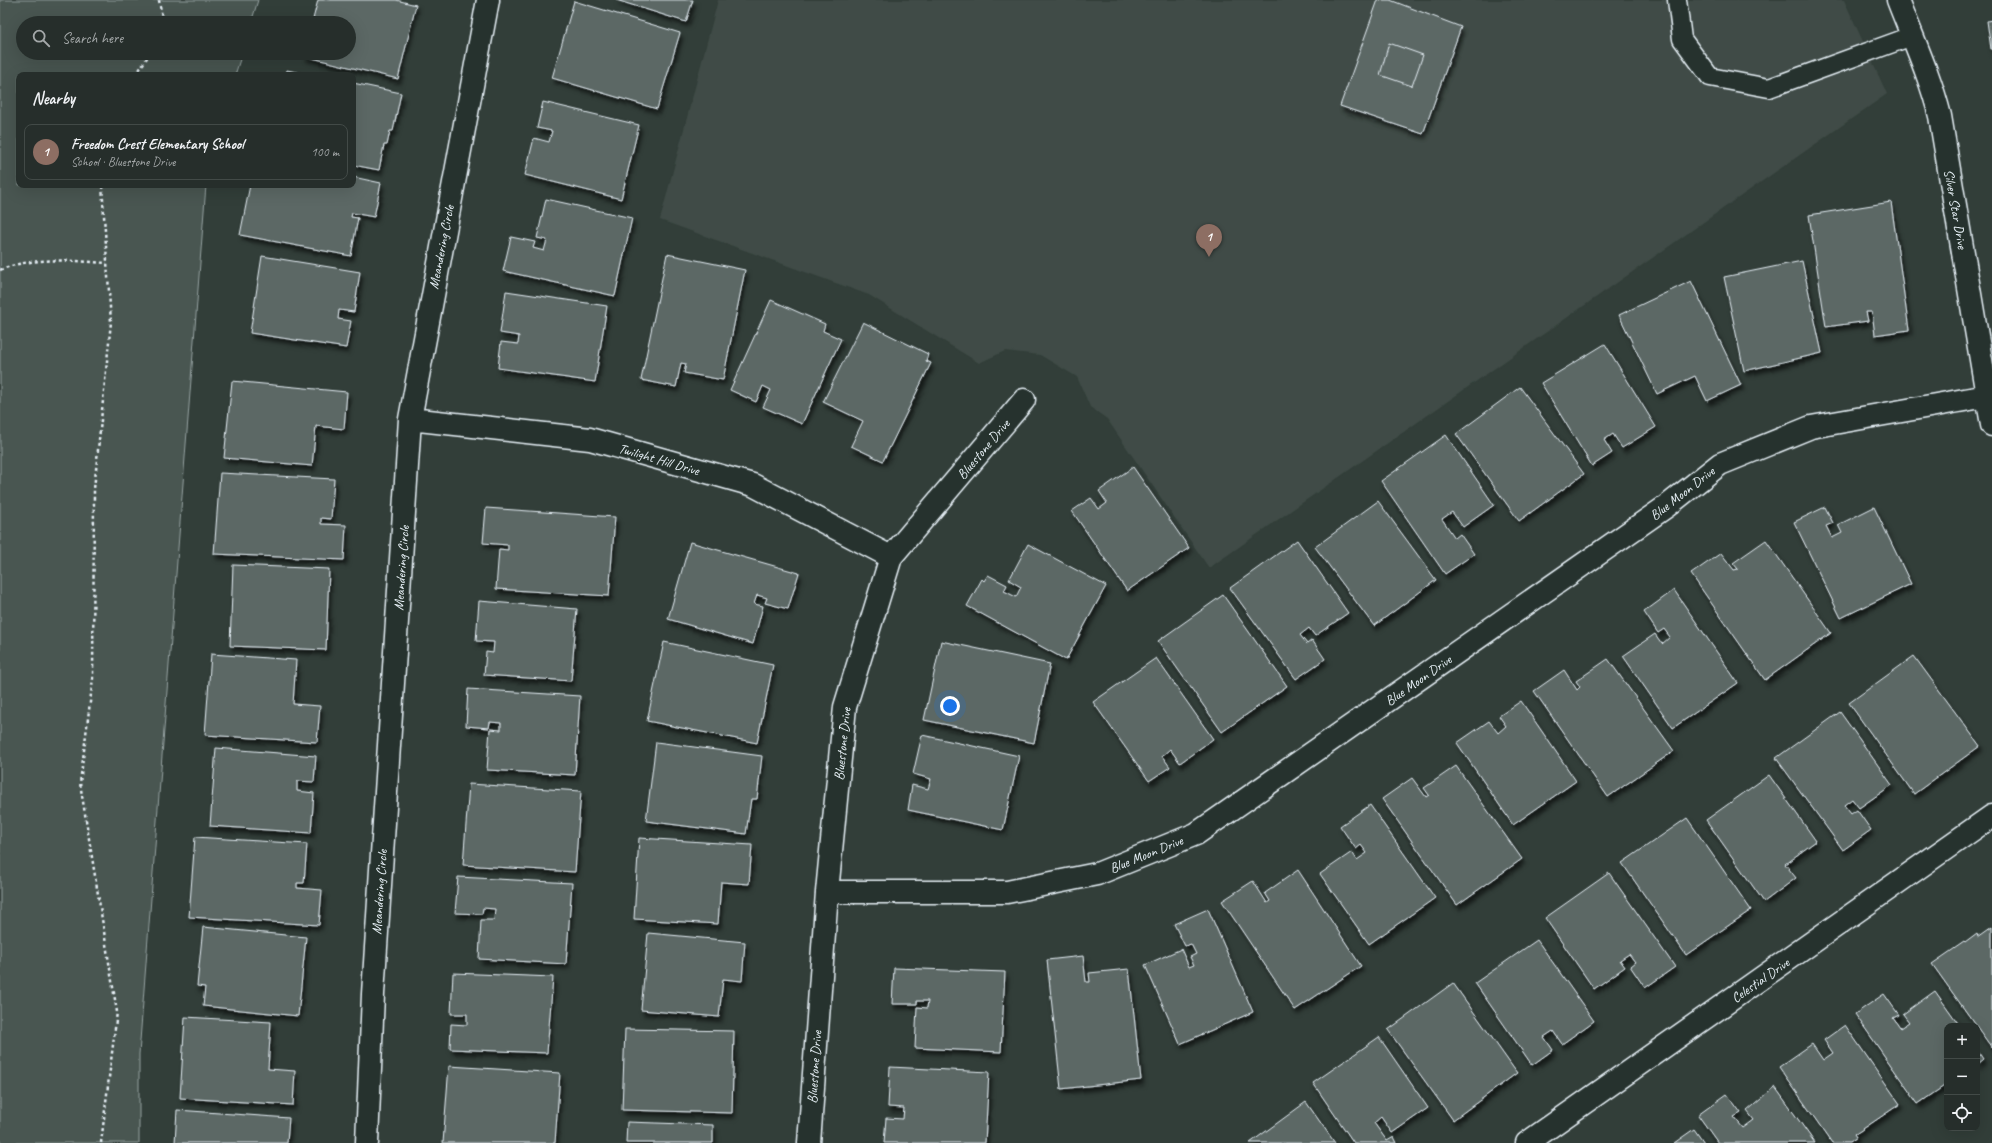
<!DOCTYPE html>
<meta charset="utf-8">
<style>
body{margin:0;font-family:Caveat,sans-serif;background:#2e3633;color:#f1f3f6}
.controls{position:absolute;right:12px;bottom:12px;display:grid;overflow:hidden;border-radius:8px;box-shadow:0 4px 16px #0002}
.controls button{width:36px;height:36px;display:grid;place-items:center;padding:0;border:0;border-bottom:1px solid #424a47;background:#262e2b;color:#f1f3f6;font:20px sans-serif}
.you{position:absolute;left:950px;top:706px;width:14px;height:14px;margin:-10px;border:3px solid #fff;border-radius:50%;background:#1a73e8;box-shadow:0 0 0 6px #1a73e833}
.badge{display:grid;place-items:center;width:26px;height:26px;border-radius:50%;background:#ff9aa2;color:#fff;font-size:13px;font-weight:700}
.pin{position:absolute;translate:-50% -33px;filter:drop-shadow(0 1px 2px #0008)}
.pin::after{content:'';position:absolute;top:21px;width:14px;height:12px;background:inherit;clip-path:polygon(0 0,100% 0,50% 100%)}
.list{margin:0;padding:0;list-style:none}
h2{display:flex;justify-content:space-between;align-items:center;height:52px;margin:0;padding:0 16px;font-size:17px}
h2 small{font-size:13px;font-weight:400;color:#a4a8a9}
.list li{display:grid;grid-template-columns:26px 1fr auto;gap:12px;align-items:center;box-sizing:border-box;height:56px;margin:0 8px 8px;padding:0 8px;border:1px solid #424a47;border-radius:8px}
.list b{display:block;font-size:15px;white-space:nowrap}
.list p{margin:0;font-size:13px;white-space:nowrap;color:#a4a8a9}
.list em{font-size:13px;font-style:normal;color:#a4a8a9}
.icon{flex:none;width:22px;height:22px;fill:none;stroke:currentColor;stroke-width:2;stroke-linecap:round;stroke-linejoin:round}
.map{position:relative;flex:none;width:1992px;height:1143px;overflow:hidden}
.search{position:absolute;background:#262e2b;box-shadow:0 4px 16px #0002;left:16px;top:16px;width:340px;height:44px;display:flex;align-items:center;gap:10px;box-sizing:border-box;padding:0 14px;border-radius:22px;color:#a4a8a9;font-size:15px}
.panel{position:absolute;background:#262e2b;box-shadow:0 4px 16px #0002;left:16px;top:72px;width:340px;height:116px;border-radius:8px}
.map>svg:first-child{display:block}
.built{fill:#3f4b46}
.green{fill:#495651;stroke:#98a4a4}
.building{fill:#5c6865;stroke:#e8f1f8;filter:url(#shadow)}
.lines{fill:none;stroke-linecap:round;stroke-linejoin:round}
.lane-casing{stroke:#e8f1f8;stroke-width:21}
.street-casing{stroke:#e8f1f8;stroke-width:25}
.path{stroke:#e8f1f8;stroke-width:2.5;stroke-dasharray:3 3;stroke-linecap:butt}
.lane{stroke:#26332d;stroke-width:18}
.street{stroke:#26332d;stroke-width:22}
.labels{text-anchor:middle;stroke-width:3;stroke-linejoin:round;paint-order:stroke}
.street-label{font-size:14px;fill:#e8f1f8;stroke:#26332d}
</style>
<div class="map">
<svg width="1992" height="1143" viewBox="0 0 1992 1143">
<defs>
<filter id="shadow"><feDropShadow dx="2.5" dy="4.5" stdDeviation="2" flood-color="#0009"/></filter>
</defs>
<rect width="100%" height="100%" fill="#323e39"/>
<filter id="ink" filterUnits="userSpaceOnUse"><feTurbulence type="fractalNoise" baseFrequency=".025" numOctaves="2"/><feDisplacementMap in="SourceGraphic" scale="8" xChannelSelector="R" yChannelSelector="G"/><feConvolveMatrix kernelMatrix="1 2 1 2 8 2 1 2 1" color-interpolation-filters="sRGB"/></filter>
<g filter="url(#ink)">
<path class="built" d="M718,0H1844L1887,94L1209,568L1107,419L1090,407L1077,377L1040,355L1005,351L979,363L869,295L660,220Z"/>
<path class="green" d="M0,0H258L251,23H23V53H242L235,75H19V185H206L139,1054V1143H0Z"/>
<path class="building" d="M318,0H396L416,5L398,79L304,56L305,53H349V23H312Z
M616,0H693L686,22Z
M1378,0H1390L1461,27L1423,134L1340,106Z
M574,1L680,33L657,109L552,78Z
M1992,20V49H1991L1987,21Z
M1389,43L1423,55L1412,86L1380,75Z
M287,70L311,75H286Z
M353,83L401,93L393,131H390L387,145H384L379,170L353,165Z
M543,102L639,125L621,199L525,175L534,138L549,142L552,131L537,128Z
M353,177L381,183L374,217L352,213L351,217L358,218L351,256L240,235L250,185H353Z
M546,199L632,218L615,296L503,271L511,237L535,242L533,248L544,251L547,240L537,238Z
M1891,202L1909,330L1875,335L1872,312H1866L1868,321L1826,327L1809,215Z
M667,254L745,270L723,380L684,373L686,364L681,363L676,387L641,380Z
M262,256L360,272L354,312L339,310L338,319L351,321L346,348L250,333Z
M1802,261L1822,353L1744,371L1724,277Z
M1691,281L1741,385L1707,401L1695,376L1657,394L1619,315Z
M506,291L607,306L595,382L498,368L501,342L518,344L519,336L500,333Z
M771,300L825,324L823,331L841,339L802,424L763,407L771,390L763,386L756,402L730,390Z
M863,322L928,354L926,361L931,363L883,461L851,446L863,421L823,402Z
M1605,344L1656,427L1622,448L1613,434L1604,440L1612,453L1592,466L1541,383Z
M232,381L347,392L344,429L316,426L312,466L224,458Z
M1520,387L1584,474L1519,521L1456,434Z
M1446,435L1494,505L1463,527L1452,512L1442,519L1455,538L1460,534L1474,554L1445,574L1381,481Z
M1133,467L1189,548L1127,591L1072,511L1091,498L1099,509L1107,503L1099,491Z
M220,473L334,479L331,519L321,518V524L346,525L344,560L214,554Z
M1378,501L1436,580L1374,626L1315,547Z
M1825,507L1833,523L1826,526L1832,538L1842,533L1838,525L1874,507L1911,584L1841,618L1794,522Z
M486,508L615,517L609,596L496,589L499,549L508,550V545L483,543Z
M1297,540L1348,613L1315,636L1309,628L1300,635L1307,644L1312,640L1325,659L1296,679L1230,588Z
M1766,540L1831,633L1765,680L1691,574L1721,553L1734,570L1738,569L1733,563Z
M690,542L799,573L788,609L765,603L767,598L757,595L754,604L763,606L753,644L668,619Z
M1028,544L1106,586L1066,660L967,606L982,579L984,581L988,575L1007,585L1004,591L1016,597L1021,587L1009,580Z
M233,565L329,569L326,650L230,646Z
M1674,590L1738,683L1673,728L1623,656L1655,634L1662,644L1670,637L1664,629L1658,633L1644,612Z
M1223,595L1287,686L1222,732L1158,641Z
M479,601L577,609L571,681L484,675L486,652L493,653L494,642L476,641Z
M941,641L1050,664L1034,743L924,720Z
M664,642L773,665L757,743L647,721Z
M211,654L296,660L293,704L320,706L317,742L205,735Z
M1914,656L1980,746L1914,794L1849,703Z
M1156,658L1213,739L1180,763L1170,749L1162,756L1170,767L1149,781L1093,702Z
M1608,659L1674,751L1608,797L1534,691L1564,670L1577,690L1580,687L1576,681Z
M468,689L580,696L575,775L487,770L490,729L501,730V723L490,722L489,728L466,726Z
M1521,701L1576,781L1513,825L1457,743L1489,721L1498,733L1506,726L1499,716Z
M1840,712L1892,785L1859,808L1852,799L1844,805L1851,814L1857,810L1871,830L1843,850L1776,758Z
M922,735L1019,756L1003,830L908,810L912,785L928,789L931,779L913,774Z
M656,742L762,756L757,799H751L746,834L646,821Z
M216,748L316,756L314,782L297,781V791L314,793L311,833L210,826Z
M1456,766L1522,859L1457,905L1382,799L1412,778L1426,797L1429,795L1424,788Z
M1769,775L1816,841L1785,864L1796,878L1764,902L1706,820Z
M469,784L581,791L575,872L463,865Z
M1370,805L1435,898L1369,944L1320,874L1352,852L1357,860L1367,853L1361,845L1356,849L1340,826Z
M1687,818L1751,910L1686,955L1622,863Z
M195,837L307,844L304,883H297V888L322,890L319,925L189,917Z
M639,838L752,845L749,884L721,882L718,924L634,919Z
M1298,870L1361,966L1295,1010L1222,901L1253,881L1267,903L1270,901L1265,893Z
M1609,873L1675,967L1645,988L1630,966L1635,962L1629,954L1620,960L1625,967L1594,989L1545,918Z
M458,877L572,883L566,964L479,959L481,920H494L495,909L483,908L482,914L455,913Z
M1208,909L1253,1012L1180,1044L1145,965L1181,949L1189,967L1194,965L1190,957L1196,954L1191,944L1185,946L1174,924Z
M203,927L306,937L298,1016L203,1006L205,987L197,986Z
M1992,927V1048L1932,964L1964,942L1965,943L1977,934L1978,937Z
M648,933L745,942L742,981L723,979L719,1017L641,1010Z
M1537,940L1594,1021L1562,1044L1553,1031L1544,1037L1553,1050L1532,1065L1475,983Z
M1083,956L1086,982H1090L1089,973L1129,969L1141,1080L1061,1089L1047,960Z
M894,968L1005,972L1001,1052L915,1048L917,1007L927,1008L928,1001H917V1004H892Z
M453,973L553,977L547,1053L450,1049L451,1024L467,1025V1014H451Z
M1453,983L1517,1073L1453,1120L1388,1030Z
M1935,991L1960,1026H1947V1084L1918,1104L1855,1014L1884,994L1899,1015L1893,1018L1900,1028L1909,1022L1903,1014Z
M185,1017L271,1022L268,1069L295,1071L293,1105L180,1098Z
M1845,1025L1900,1104L1854,1135L1856,1138L1849,1143H1832L1779,1067L1812,1044L1823,1060L1833,1053L1824,1040Z
M625,1029L734,1031L732,1113L622,1110Z
M1379,1037L1428,1108L1392,1133L1381,1117L1374,1123L1387,1141L1394,1137L1397,1143H1354L1313,1083Z
M1977,1050L1983,1059L1977,1064Z
M449,1066L560,1073L555,1143H443Z
M890,1067L989,1072L985,1143H884L886,1118L903,1119L904,1108L888,1107Z
M1775,1087L1815,1143H1718L1698,1115L1727,1094L1741,1113L1734,1117L1743,1128L1754,1120L1747,1111Z
M1306,1102L1335,1143H1250Z
M177,1110L289,1118L287,1143H175Z
M627,1122L713,1125V1143H626Z
M1694,1129L1704,1143H1674Z"/>
<g class="lines">
<defs>
<path id="lane" d="M1677,0L1682,39L1710,77L1769,88L1912,36"/>
<path id="street" d="M1898,0C1913,39 1930,76 1940,116L1992,425
M410,419L590,439L753,485L891,557
M827,892H1007L1097,874L1196,834L1667,506L1720,464L1811,427L1987,396
M367,1143L373,994L410,419L488,0
M809,1143L827,892L845,707L891,557L1024,400
M1527,1143L1992,816"/>
</defs>
<use href="#lane" class="lane-casing"/>
<use href="#street" class="street-casing"/>
<path class="path" d="M159,0L163,23
M136,75L150,53
M0,270C32,256 72,261 107,263
M101,1143L117,1012L80,783L93,678L94,489L111,322L102,185"/>
<use href="#lane" class="lane"/>
<use href="#street" class="street"/>
</g>
</g>
<g class="labels">
<g class="street-label">
<text transform="translate(1956 209) rotate(80)" y="5">Silver Star Drive</text>
<text transform="translate(441 247) rotate(-79)" y="5">Meandering Circle</text>
<text transform="translate(983 449) rotate(-50)" y="5">Bluestone Drive</text>
<text transform="translate(659 459) rotate(16)" y="5">Twilight Hill Drive</text>
<text transform="translate(1682 493) rotate(-38)" y="5">Blue Moon Drive</text>
<text transform="translate(401 568) rotate(-86)" y="5">Meandering Circle</text>
<text transform="translate(1418 680) rotate(-35)" y="5">Blue Moon Drive</text>
<text transform="translate(842 744) rotate(-84)" y="5">Bluestone Drive</text>
<text transform="translate(1146 854) rotate(-22)" y="5">Blue Moon Drive</text>
<text transform="translate(379 892) rotate(-86)" y="5">Meandering Circle</text>
<text transform="translate(1760 980) rotate(-35)" y="5">Celestial Drive</text>
<text transform="translate(814 1067) rotate(-86)" y="5">Bluestone Drive</text>
</g>
</g>
</svg>
<div class="controls">
<button>+</button>
<button>−</button>
<button><svg class="icon" aria-label="locate" viewBox="0 0 24 24"><circle cx="12" cy="12" r="6"/><path d="M12 2v4M12 18v4M2 12h4M18 12h4"/></svg></button>
</div>
<div class="you"></div>
<div class="pin badge" style="left:1209px;top:257px;background:#8d6e63">1</div>
<div class="search"><svg class="icon" aria-label="search" viewBox="0 0 24 24"><circle cx="10" cy="10" r="6"/><path d="M15 15l6 6"/></svg>Search here</div>
<section class="panel">
<h2>Nearby<small></small></h2>
<ul class="list">
<li><span class="badge" style="background:#8d6e63">1</span><div><b>Freedom Crest Elementary School</b><p>School · Bluestone Drive</p></div><em>100 m</em></li>
</ul>
</section>
</div>
